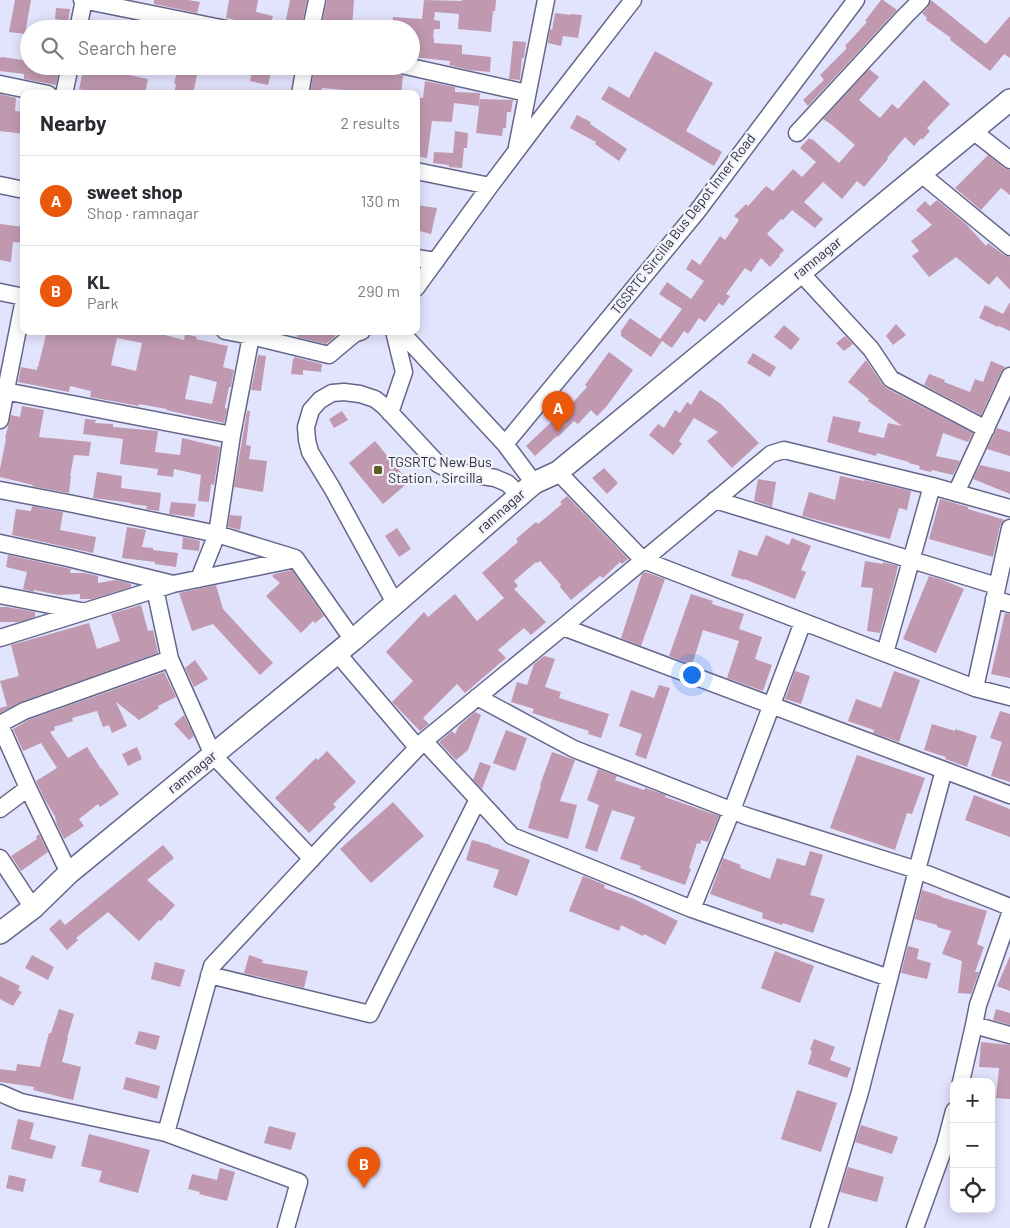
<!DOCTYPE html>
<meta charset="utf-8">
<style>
body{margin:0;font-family:Barlow,sans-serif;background:#f2f2f3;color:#2b2b33}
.controls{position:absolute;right:15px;bottom:15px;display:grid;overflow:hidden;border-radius:10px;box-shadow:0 2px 12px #0003}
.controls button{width:45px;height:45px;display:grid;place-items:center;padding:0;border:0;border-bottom:1px solid #e1e1e2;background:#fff;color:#2b2b33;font:25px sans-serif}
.you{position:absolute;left:691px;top:674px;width:18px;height:18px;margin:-12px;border:4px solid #fff;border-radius:50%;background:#1a73e8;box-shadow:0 0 0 8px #1a73e833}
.badge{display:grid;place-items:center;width:32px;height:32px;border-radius:50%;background:#ea580c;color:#fff;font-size:16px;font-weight:700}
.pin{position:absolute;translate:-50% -41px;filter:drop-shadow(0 1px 2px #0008)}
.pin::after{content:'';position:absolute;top:26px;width:18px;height:15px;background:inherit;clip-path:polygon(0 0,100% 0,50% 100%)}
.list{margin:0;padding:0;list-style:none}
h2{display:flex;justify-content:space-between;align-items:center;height:65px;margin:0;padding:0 20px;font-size:21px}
h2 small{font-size:16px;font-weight:400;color:#7c7c81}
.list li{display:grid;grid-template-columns:32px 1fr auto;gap:15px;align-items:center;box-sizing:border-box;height:90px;padding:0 20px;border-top:1px solid #e1e1e2}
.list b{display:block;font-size:19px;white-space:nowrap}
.list p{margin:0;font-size:16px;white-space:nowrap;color:#7c7c81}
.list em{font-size:16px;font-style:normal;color:#7c7c81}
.icon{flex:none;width:28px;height:28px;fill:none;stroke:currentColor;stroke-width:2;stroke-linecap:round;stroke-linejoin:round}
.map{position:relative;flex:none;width:1010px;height:1228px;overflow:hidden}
.search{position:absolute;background:#fff;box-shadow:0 2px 12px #0003;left:20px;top:20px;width:400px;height:55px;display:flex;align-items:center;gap:12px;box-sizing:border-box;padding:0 18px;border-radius:28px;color:#7c7c81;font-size:19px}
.panel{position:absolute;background:#fff;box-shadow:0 2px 12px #0003;left:20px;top:90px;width:400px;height:245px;border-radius:10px}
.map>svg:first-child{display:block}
.building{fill:#c099b0;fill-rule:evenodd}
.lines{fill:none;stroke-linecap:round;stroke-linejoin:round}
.minor-casing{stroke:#65668a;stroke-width:19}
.major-casing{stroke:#65668a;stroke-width:24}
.minor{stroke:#fff;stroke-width:16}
.major{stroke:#fff;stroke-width:21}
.poi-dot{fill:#615b27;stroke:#f1f2fa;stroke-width:2}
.labels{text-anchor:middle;stroke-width:4.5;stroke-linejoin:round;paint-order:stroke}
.street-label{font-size:14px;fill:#2d2d3d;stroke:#f1f2fa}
.poi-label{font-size:14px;fill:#2d2d3d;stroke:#f1f2fa;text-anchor:start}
</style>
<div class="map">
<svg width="1010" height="1228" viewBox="0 0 1010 1228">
<rect width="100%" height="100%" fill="#e2e3fc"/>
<path class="building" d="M15,0H31L25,34L9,32Z
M154,0H188L200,2L197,13L154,4Z
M229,0H258L256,12L273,16L270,27L226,18Z
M290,0H307L301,29H284Z
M327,0H354L352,29H321Z
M424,0L462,1V0H496L495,11H493L491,32L458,29L459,14L435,12L434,20L440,21V29H434L433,38H434V43L462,45V54L491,57L490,72L469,70L449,65L450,61L412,57L415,31H411V29H392L393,17L422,19Z
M881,0H883L897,10L808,106L803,100L824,80L820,75L847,48L845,46L867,22L865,21Z
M931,0L986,44L1010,16V58L1004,54L990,71L950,40L951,38L926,20L927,18L922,13L928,7Z
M56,8L70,9L68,21L55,19Z
M555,13L571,15V14L582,15L578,38L563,36L561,46L548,43L550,29L552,30Z
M513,41L526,42L524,58H522L520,80L509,79Z
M655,51L713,83L686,131L722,152L714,166L601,99L609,86L629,98Z
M2,57L29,61V66H60L56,85L24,79V74L0,71V58Z
M84,66H130L129,75L148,79L145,94H102L79,89Z
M183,66H199L193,94H174L176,84H174L177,72L181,73Z
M253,66H266L272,68L268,85L250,81Z
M315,66L348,68V66H361V70L387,73V69L397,70L400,74L403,75L401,94H343L344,90L322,88L321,94L310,93Z
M869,69L879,77L859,100L880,118L892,104L898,109L924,80L950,104L927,128L930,131L922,140L921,138L914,146L905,137L887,158L888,159L864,187L857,181L842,199L823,182L804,202L823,219L815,228L792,210L783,220L781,219L767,234L784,250L779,255L780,256L770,267L761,258L751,272L745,268L726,294L730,296L723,306L719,303L705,322L699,318L688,334L684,331L672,348L662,341L651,357L621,336V331L630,318L660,339L682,309L659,294L667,282L691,299L704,281L686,269L692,259L700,265L720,236L725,240L739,220L734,216L746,204L748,206L766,186L773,191L793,169L802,177L816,162L800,148L809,138L811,140L812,139L839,163L855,145L832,125L823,119Z
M425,81L455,87V92L480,93L479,106L454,103L452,122L432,121L427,158L416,156V98H423Z
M0,94L16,98L15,111L24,112V134L0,131Z
M480,99L513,100L511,112H507L506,128H503L502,136L476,133Z
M577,115L591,122L590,124L627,149L619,161L595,144L596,142L570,128Z
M455,131L468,133L467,148H464L462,168L449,167V165L433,163L434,152L453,153Z
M988,155L1004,168L1010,170V195L1001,188L981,210L955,188Z
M937,200L966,224L986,246L988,243L1004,255L1010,257V290L997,276L989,285L956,257L929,277L912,256L919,251L911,241L932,225L916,210L925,201L930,206Z
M416,205L437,208L431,234L416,230Z
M0,224L24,227V243L13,242L11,262L0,260Z
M1010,302V331L999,326L998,327L979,318L985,305L1003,314Z
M896,324L906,335L893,345L886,336Z
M784,325L800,339L791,350L774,337Z
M47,331H149L184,340L185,334L197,337L196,339L228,346L223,367L234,370L231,387H229L225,407V408L227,409L224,423L166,410L167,409L139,404V406L90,397L91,391L70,386L69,392L18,382L21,367L37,370V367H38ZM117,338L142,343L136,371L111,365ZM190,375L217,382L212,404L185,399Z
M297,331H336L335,337L326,344L297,337Z
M845,336L853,344L844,351L836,343Z
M609,352L633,370L606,407L597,416L591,410L578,424L574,421L558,437L557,436L535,456L526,446L566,408L567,409L587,387L585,385Z
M753,353L776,367L770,377L747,363Z
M258,355L266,356L261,391L251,390Z
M294,357L322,364L321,372L303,370V375L291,374L293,359H294Z
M866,360L883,385L886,388L973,433L968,442L943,433L936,456L960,461L953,475L932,470L931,472L919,469L920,466L909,463V462L877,453L876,456L827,442L833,416L861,422L858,432L884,438L888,423L902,426L868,401L869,399L848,382Z
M991,361L1005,367L1001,372L981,415L924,385L929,374L945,380L944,382L970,392L975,379L983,382Z
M700,390L721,404L759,443L732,468L707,441L718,432L694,418L679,441L682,444L673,455L649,435L658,424L664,428L675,410L680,413L687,402L691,405Z
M22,406L44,410L39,437L91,442L89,456L74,455L70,476H71L69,493L36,487L32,486L33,485L0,477V469L6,439L5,438L11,415L20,417Z
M247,411H250L246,445L251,446L249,459L267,461L263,492L234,487Z
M342,411L348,420L334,428L329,419Z
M85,419L96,420L95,423L113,424V427L158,431L155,452L180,455L182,438L220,447L214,485L211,484L209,502L198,501L201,475L174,469L173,477L157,475L158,469L120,464L123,439L83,434Z
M997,428L1010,432V456L987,449Z
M375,441L409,482L383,504L349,463Z
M980,465L1010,472V494L973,479Z
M604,468L618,483L607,494L592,478Z
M97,472L122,476L121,488L161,493L159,511L146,509L147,506L131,504V503L93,498Z
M840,476L864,481V480L911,491L907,510L899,508L890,539L802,516L809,492L835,500Z
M758,479L776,482L772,507L754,501Z
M567,496L628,559L622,564L620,562L603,578L600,576L571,600L560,587L561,585L540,561L537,563L536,562L514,581L518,586L514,589L546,622L531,635L524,628L498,650L506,658L465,693L457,684L423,718L429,724L420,731L392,702L413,681L386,652L424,612L428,617L455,594L477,621L504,598L482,573L518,542L516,539L536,522L538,524L562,504L560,502Z
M940,499L968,507V509L1005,520L1002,522L1000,526L993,557L929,539Z
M171,502L196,504L194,517L169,514Z
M32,506L63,512L60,530L96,537L93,553L12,535L16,509L31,511Z
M230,515L242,516L240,530L228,527Z
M127,527L146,530L142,547L153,548V550L178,553L176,567L155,564V562L122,558Z
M397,528L411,549L399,557L385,536Z
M766,535L789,545L792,538L811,546L801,570L806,572L795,599L744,579V580L731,576L739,550L757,556Z
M183,537L200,541L199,551L182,549Z
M8,555L71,569L70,573H85L98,576V583L116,580L131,584V587L92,599H80V594L59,595L34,590V592L23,589L27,572L6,567Z
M865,561L883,564V562L898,566L895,579L880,633L867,631L873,588L861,587Z
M292,570L324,616L315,623L313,621L301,633L266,596L280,583L272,576L274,574Z
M645,572L665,579L641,646L621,638L642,574Z
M929,576L943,580L964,589L936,653L903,639Z
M216,585L223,609L273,663L260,675L213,624L192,631L179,593Z
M691,594L713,601L712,604L744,614L739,629L762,637L755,659L772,665L763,691L727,678L739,641L703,630L692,665L669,656Z
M141,605L148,631L153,630L158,653L21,702L0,713V708L7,706L0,681L19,676L11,645L89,623L97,649L120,641L111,614Z
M0,607H7L35,612V617L19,622H0Z
M1005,613L1010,614V678L991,674Z
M544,656L555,659L545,687L561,692L559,698L609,714L601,738L588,734L589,731L532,713L534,709L511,702L517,682L527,685L534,664Z
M195,660L208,679L194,687L185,668Z
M795,671L810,676L801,704L785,699Z
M894,671L920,680L899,742L873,733L874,730L848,721L856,699L881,708Z
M164,672L176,697L158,706L159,708L139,720L116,702L127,726L112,733L109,725L103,727L97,711L72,718L73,721L54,727L55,730L50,732L68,758L87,747L101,769H102L119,794L100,807L98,804L79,819L84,826L64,839L56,823L57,822L55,819L56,818L45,800L36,781L57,768L41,743L23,751L13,729L28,720Z
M659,685L670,688L646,759L635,755L642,734L619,726L631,690L654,698Z
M1000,711L1010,714V782L991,776L1002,742L990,738Z
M475,712L481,715L468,750L456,760L439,742L452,731L455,734L459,726Z
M184,715L194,736L189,740L174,724Z
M932,724L955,731V729L977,736L967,767L945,759L946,757L924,750Z
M506,730L527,738L515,771L493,763Z
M137,747L142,759L128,766L122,754Z
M327,751L356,782L333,804L336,807L309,833L275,798L316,758L318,760Z
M552,752L575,760L560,801L577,805L568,839L528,828L541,785H540Z
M857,755L925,778L912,814L907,813L895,850L830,828Z
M480,762L491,766L482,789L473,780Z
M598,769L617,776L615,780L644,790L645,788L666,795L665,797L719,816L708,842L701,840L700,844L697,843L689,868L691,869L685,885L640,869L641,866L620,859L635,817L612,810L597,852L585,848L599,805L587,800Z
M974,795L1010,809V837L965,820Z
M393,802L424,836L371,883L340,849Z
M39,834L48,852L21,871L11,856L37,839L36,837Z
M472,840L491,845V846L530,860L517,896L493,887L499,870L466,860Z
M163,845L174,858L147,880L175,905L161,921L159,920L139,941L108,912L76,938L78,940L67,950L49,929L60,919L65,925Z
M810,851L823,855L810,895L825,899L813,933L783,923L782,925L762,918L763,913L710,894L723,858L741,865L740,868L770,879L777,858L805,866Z
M583,876L605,885L604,888L634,899L678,921L665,945L644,934L643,936L621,925L619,931L569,911Z
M922,890L941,896V897L987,911L977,944L984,947L975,972H979L971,994L958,993L962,961L942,954L951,931L937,927V925L915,919Z
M908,946L919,949L917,959L931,963L927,979L901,973Z
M775,951L814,966L800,1003L761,988Z
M32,955L54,967L48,980L25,968Z
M249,955L263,960L262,963L308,971L304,988L244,973Z
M1010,956V991L997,986Z
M155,962L185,970L180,987L151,979Z
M0,976L20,986L18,990L22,992L13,1006L0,999Z
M59,1009L74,1014L67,1038H68L62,1062L81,1067L73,1100L33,1090L34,1087L0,1082V1069L16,1071L17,1064L40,1067L49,1033H51Z
M996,1009L1010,1013V1025L993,1020Z
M139,1031L160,1036L156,1050L135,1044Z
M814,1039L835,1047L830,1060L851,1068L847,1078L808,1064L812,1051L810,1050Z
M981,1042L1010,1045V1099L996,1098L999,1068L979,1067Z
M126,1077L160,1086L157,1099L123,1089Z
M797,1090L837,1103L821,1152L781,1139Z
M18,1119L34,1123L30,1139L56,1146L52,1159L11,1149Z
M861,1125L898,1137L892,1154L855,1142Z
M269,1126L296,1133L291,1150L264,1143Z
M89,1134L150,1150L138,1193L99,1182L102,1171L81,1166Z
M848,1167L884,1177L877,1202L840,1192Z
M220,1168L235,1172L227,1201L199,1194L200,1192L188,1189L192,1174L217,1180Z
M9,1175L26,1179L23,1192L6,1188Z"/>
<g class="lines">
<defs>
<path id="minor" d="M82,0L226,29
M78,29L84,0
M311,29L317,0
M406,66L527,93
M0,84L48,94
M64,94L70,66
M300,94L305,66
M973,131L1010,160
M797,133L905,16L921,0
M517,147L546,0
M416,171L490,186
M920,173L1010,247
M0,185L24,190
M416,258L436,261
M800,272L871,349L891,379L986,429
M416,288L490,186L539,121L633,0
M0,292L24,297
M225,331L251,336L329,355L354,334L362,331
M400,331L505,444L534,483
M0,390L232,435L217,534L199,579
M390,413L404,372L394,331
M0,420L24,299
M232,435L252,331
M505,444L696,213L856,0
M558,472L643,560L975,688L1010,528
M0,490L68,503L217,534L295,558
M956,493L1010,376
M715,500L997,586
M0,543L68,558L173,584
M155,589L170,659
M0,595L81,611
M994,599L1010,604
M395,603L332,488L310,452L307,440L306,427L311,410L320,400L332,393L344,392L360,394L375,399L384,406L438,464L452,471L495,478L507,483L520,495
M563,627L944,770L917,870L860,1092L819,1228
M0,638L173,584L296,559L353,640
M337,653L417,747
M885,653L932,486
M975,688L1010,697
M477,697L574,749L746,816L917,870L1010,907
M0,724L24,711L170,659L213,755L312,859
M0,725L28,788L69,873
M424,741L512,836L692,909L889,978
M944,770L1010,795
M0,809L28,788
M0,858L33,908
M692,909L732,810L803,622
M209,975L370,1014L478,799
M974,1025L1010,1035
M961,1082L974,1025L978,1005L1010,914
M0,1093L21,1102L166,1133L299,1182L286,1228
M166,1133L212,966L332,837L424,741L563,627L771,454L784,450L932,486L1010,508
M915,1228L945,1145L954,1111"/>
<path id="major" d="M0,933L33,908L69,873L353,640L534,483L558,472L1010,100"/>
</defs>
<use href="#minor" class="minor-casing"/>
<use href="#major" class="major-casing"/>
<use href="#minor" class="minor"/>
<use href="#major" class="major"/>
</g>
<rect class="poi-dot" x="373" y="465" width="10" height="10" rx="2.5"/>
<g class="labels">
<g class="street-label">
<text transform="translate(683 224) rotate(-52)" y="5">TGSRTC Sircilla Bus Depot Inner Road</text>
<text transform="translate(817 258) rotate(-39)" y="5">ramnagar</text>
<text transform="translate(501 511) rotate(-41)" y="5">ramnagar</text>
<text transform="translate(192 772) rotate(-39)" y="5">ramnagar</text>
</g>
<g class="poi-label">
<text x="388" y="467">TGSRTC New Bus<tspan x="388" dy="16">Station , Sircilla</tspan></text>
</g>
</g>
</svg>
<div class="controls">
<button>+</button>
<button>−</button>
<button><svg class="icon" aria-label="locate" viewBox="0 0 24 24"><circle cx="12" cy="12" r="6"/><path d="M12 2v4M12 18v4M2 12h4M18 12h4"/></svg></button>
</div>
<div class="you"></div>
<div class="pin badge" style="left:558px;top:432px">A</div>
<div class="pin badge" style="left:364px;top:1188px">B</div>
<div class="search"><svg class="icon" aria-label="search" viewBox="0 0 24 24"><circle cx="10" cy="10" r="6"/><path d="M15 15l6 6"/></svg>Search here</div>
<section class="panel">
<h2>Nearby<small>2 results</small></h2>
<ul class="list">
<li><span class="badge">A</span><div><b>sweet shop</b><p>Shop · ramnagar</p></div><em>130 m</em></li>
<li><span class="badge">B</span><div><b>KL</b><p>Park</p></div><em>290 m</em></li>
</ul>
</section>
</div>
